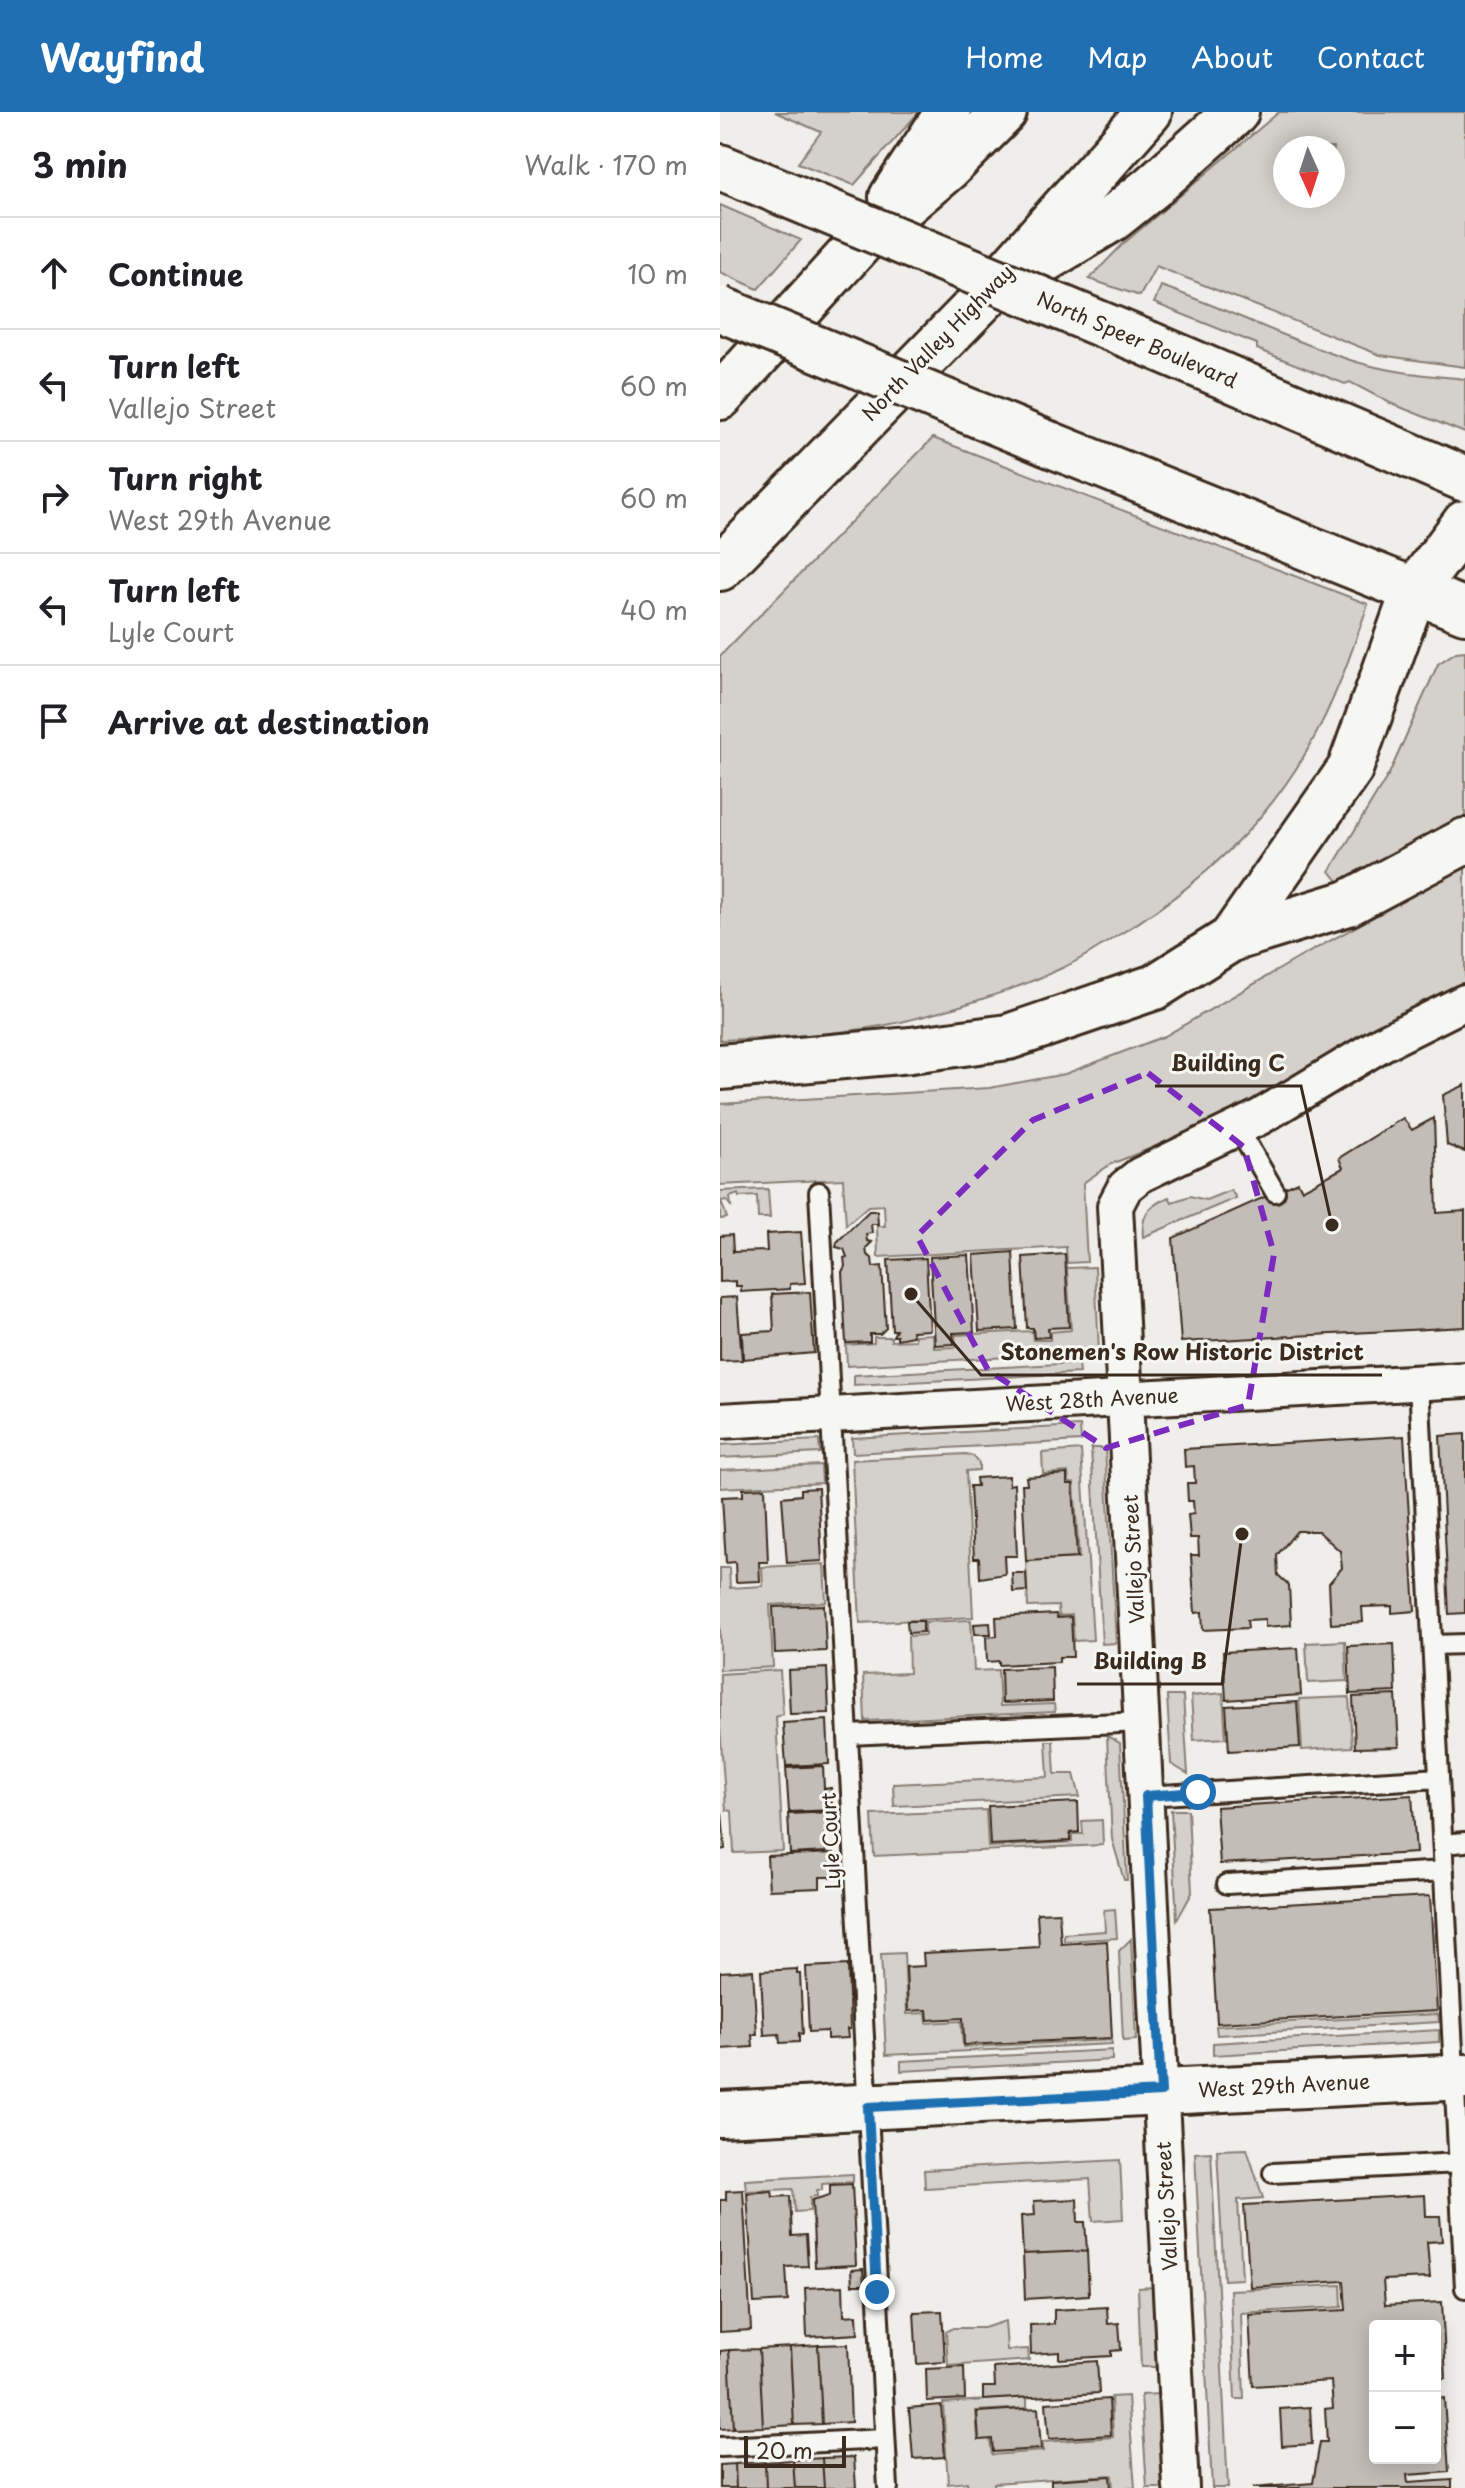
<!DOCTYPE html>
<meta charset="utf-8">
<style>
body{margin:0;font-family:"Playpen Sans",sans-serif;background:#f6f6f6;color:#202124}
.controls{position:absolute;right:24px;bottom:24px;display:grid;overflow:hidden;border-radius:8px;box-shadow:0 4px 20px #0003}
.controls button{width:72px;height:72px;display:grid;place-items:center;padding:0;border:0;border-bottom:2px solid #e0e0e0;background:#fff;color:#202124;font:40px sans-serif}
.compass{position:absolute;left:553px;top:24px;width:72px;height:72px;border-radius:50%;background:#fff;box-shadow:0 4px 20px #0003;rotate:177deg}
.scale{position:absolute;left:24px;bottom:20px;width:102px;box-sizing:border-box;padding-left:8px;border:4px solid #3b2a1e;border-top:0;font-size:22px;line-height:28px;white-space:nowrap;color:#3b2a1e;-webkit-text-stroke:6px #f6f6f2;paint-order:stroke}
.stop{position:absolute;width:24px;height:24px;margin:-18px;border:6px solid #1f6fb2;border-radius:50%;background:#fff}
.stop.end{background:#1f6fb2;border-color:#fff;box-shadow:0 2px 8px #0008}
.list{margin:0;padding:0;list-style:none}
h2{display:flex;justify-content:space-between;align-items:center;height:104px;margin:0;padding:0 32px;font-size:34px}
h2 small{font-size:26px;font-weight:400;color:#757577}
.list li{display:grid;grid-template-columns:52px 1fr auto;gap:24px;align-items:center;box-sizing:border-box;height:112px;padding:0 32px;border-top:2px solid #e0e0e0}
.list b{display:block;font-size:30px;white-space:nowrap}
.list p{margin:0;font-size:26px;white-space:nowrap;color:#757577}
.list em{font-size:26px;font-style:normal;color:#757577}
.icon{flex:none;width:44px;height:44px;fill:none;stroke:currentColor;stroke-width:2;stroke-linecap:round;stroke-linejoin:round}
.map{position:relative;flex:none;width:745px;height:2376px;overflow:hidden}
header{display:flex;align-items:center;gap:48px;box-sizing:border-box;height:112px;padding:0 40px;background:#1f6fb2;color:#fff}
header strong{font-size:38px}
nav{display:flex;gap:44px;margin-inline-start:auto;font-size:28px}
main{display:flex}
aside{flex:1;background:#fff}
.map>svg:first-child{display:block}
.green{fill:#d4d1cc;stroke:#887e75;stroke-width:2;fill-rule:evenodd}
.building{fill:#c2bdb7;stroke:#3b2a1e;stroke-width:2}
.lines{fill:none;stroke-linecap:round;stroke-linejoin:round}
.service-casing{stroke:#3b2a1e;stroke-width:24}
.minor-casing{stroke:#3b2a1e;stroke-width:40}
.tertiary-casing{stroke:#3b2a1e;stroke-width:50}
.primary-casing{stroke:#3b2a1e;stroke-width:50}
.motorway-casing{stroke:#3b2a1e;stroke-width:50}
.service{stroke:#f6f6f2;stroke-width:18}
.minor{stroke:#f6f6f2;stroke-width:34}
.tertiary{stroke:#f6f6f2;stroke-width:44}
.primary{stroke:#f6f6f2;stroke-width:44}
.motorway{stroke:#f6f6f2;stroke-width:44}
.primary-bridge-casing{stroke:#3b2a1e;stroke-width:50;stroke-linecap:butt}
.primary-bridge{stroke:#f6f6f2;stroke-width:44}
.route{stroke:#1f6fb2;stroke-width:10}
.marked{fill:none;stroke:#7b2cbf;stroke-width:6;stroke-dasharray:16 10;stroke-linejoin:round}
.labels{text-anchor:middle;stroke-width:6;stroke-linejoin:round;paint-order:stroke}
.street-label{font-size:20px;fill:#3b2a1e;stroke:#f6f6f2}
.leader{fill:none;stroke:#3b2a1e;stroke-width:3}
.callout-dot{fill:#3b2a1e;stroke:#f6f6f2;stroke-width:3}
.callout-label{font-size:22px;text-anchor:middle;font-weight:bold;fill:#3b2a1e;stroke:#f6f6f2;stroke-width:6;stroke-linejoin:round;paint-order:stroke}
</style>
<header>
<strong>Wayfind</strong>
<nav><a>Home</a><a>Map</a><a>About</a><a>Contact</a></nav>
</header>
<main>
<aside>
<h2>3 min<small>Walk · 170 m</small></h2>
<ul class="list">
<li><svg class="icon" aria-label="ahead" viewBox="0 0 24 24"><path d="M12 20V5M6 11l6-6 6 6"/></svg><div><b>Continue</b></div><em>10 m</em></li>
<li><svg class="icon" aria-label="left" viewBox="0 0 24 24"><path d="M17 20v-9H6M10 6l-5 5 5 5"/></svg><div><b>Turn left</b><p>Vallejo Street</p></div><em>60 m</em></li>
<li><svg class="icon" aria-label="right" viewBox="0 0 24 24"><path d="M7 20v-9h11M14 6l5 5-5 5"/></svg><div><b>Turn right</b><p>West 29th Avenue</p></div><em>60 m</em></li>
<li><svg class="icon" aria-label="left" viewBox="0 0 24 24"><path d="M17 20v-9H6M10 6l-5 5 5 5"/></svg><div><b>Turn left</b><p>Lyle Court</p></div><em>40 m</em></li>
<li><svg class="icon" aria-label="arrive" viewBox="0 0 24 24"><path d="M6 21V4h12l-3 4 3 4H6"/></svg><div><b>Arrive at destination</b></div></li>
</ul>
</aside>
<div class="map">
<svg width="745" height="2376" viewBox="0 0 745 2376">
<rect width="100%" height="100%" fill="#efeeea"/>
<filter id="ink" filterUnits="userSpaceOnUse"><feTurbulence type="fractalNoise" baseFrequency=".0125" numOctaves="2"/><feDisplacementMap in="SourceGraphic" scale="16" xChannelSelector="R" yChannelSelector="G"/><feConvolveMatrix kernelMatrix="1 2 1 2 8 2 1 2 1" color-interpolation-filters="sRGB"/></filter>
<g filter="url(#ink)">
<path class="green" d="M55,0H199L134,73L78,51L101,20Z
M559,0H745V255L660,243L436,154L420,184L369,167L403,132ZM565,36H613V84H565Z
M0,93L81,128L38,177L0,160Z
M441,174C505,196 566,227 630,248C667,260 706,263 745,267V321L670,291L630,270L625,272L537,237V232L434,191Z
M213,326L648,492C631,543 614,591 588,637C541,720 470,781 389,829C374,838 359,849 342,856C295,878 232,898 181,910C122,923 60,925 0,928V544Z
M745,539V706L630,771L618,769L610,759L670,660L718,552L736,540Z
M745,755V875L526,999L391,1052L363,1071L367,1150L347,1151L346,1135L158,1145L157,1114H165L164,1093L148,1094L126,1113L123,1067L0,1073V992L269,976L345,962L445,924L582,844Z
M48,1077L50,1106H38L37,1084L19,1085L18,1082L10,1085L11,1094L6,1088L1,1089L7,1106L0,1107V1079Z
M511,1078L516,1086L423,1125C421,1103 428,1094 449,1085L452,1090L470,1084L486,1088Z
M375,1155L379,1240L127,1254L126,1233L154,1231V1225H171V1229L195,1228V1223L213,1222L214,1236L236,1235L235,1223L312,1219L313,1228H330V1220L351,1218L347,1156Z
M358,1251L359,1261L134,1273V1263Z
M360,1314L361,1329L133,1341L132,1326Z
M99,1328L100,1341L0,1346V1333Z
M371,1336H385L396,1531L382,1532Z
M361,1338L373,1528L354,1529L352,1503L339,1504L338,1494L308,1495L306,1449L359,1446L354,1371H349L348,1360L323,1362L322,1341Z
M246,1342L253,1344L259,1351V1358L246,1359L253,1505L140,1511L132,1348Z
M101,1353L102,1371L0,1376V1358Z
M104,1452L106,1490L50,1493L53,1555L0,1558V1456H9L10,1476L43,1474L42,1455Z
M251,1508L254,1559L278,1558L280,1594L334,1592L335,1600L145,1609L143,1563L189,1561L188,1524L205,1523V1510Z
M625,1529L627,1569L588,1571L586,1531Z
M60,1558L63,1602L56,1605L63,1739L14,1741L12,1699L6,1698L0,1615V1562Z
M503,1581L506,1626L474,1628L471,1584Z
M447,1584H463L468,1662L451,1652Z
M629,1585L632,1635L582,1638L579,1587Z
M387,1624L400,1631L407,1768H404L392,1727Z
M326,1629H333L335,1662H354L360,1685L174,1694L173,1672L328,1665Z
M266,1698L268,1735L352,1730V1722H363L362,1709L382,1708L383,1733L154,1744L152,1703Z
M451,1698H468L472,1781L457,1808Z
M395,1797L397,1826L344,1829V1822L385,1819L384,1798Z
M411,1827L416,1928L403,1929L399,1839Z
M184,1841L187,1902L206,1901L207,1911L241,1909L243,1935L391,1928L392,1932L166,1943L161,1842Z
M718,1902L719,1910L497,1923L496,1914Z
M719,1918V1930L493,1943V1931Z
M392,1938V1948L181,1959V1949Z
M527,2037L543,2086L518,2088L522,2167L504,2168L497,2038Z
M491,2040L508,2376H492L475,2041Z
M400,2048L403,2107L373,2109L370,2067L205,2076L204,2058Z
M133,2062V2070L102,2072V2078H97V2084L90,2085V2099L75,2100L73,2077L26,2079L25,2068Z
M621,2173L622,2195L521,2201L524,2287H515L510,2178Z
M435,2175L439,2255H421L418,2176Z
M285,2209L287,2238L308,2237L309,2248L228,2254L226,2220L233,2216H264Z
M439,2282L444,2376H427L421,2283Z
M408,2284L415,2376H393L392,2363L274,2371V2376H248L247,2370L228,2372L223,2291L307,2285V2296L256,2299L258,2328L270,2327L272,2343L323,2339V2330L393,2325L391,2285Z"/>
<path class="building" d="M745,973V1040L727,1033L723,983Z
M683,1006L692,1018L714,1006L717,1101L745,1099V1215L461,1230L453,1126L578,1070L582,1078L623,1056L619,1046Z
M149,1099H157L158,1112H151L152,1121L146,1122L147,1129L152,1130L146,1136L147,1143L152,1146L153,1155L162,1154L166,1216L160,1222H150V1230L126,1231L122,1160L125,1154L124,1146L127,1145L124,1137L116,1135L117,1130Z
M81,1120L85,1171L70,1172V1177L21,1180V1174H16V1169L0,1170V1124L12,1123L13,1140L47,1139L46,1122Z
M293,1140L297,1217L259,1219L254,1143Z
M345,1142L349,1215L328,1216L329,1225L314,1226L313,1216H307L303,1145Z
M249,1143L254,1220L233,1221L234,1232L215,1233L210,1145Z
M206,1146L210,1218L192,1219L193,1224L177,1227V1224H173L176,1218H172L168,1148Z
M90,1180L94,1241L23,1247L22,1221L54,1219L52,1182Z
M17,1185L22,1248L0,1249V1186Z
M745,1322V1501L729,1502L720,1324Z
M684,1324L695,1499L672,1501V1494L642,1495L643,1510L611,1512L609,1471L622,1456L620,1439L598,1419H577L557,1443L558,1463L569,1473L571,1513L545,1515V1507L527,1508L528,1516L483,1518L482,1500L475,1501L471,1443H479L478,1426H470L468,1403L474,1402L473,1389H468L467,1371H475L474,1354L465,1355L464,1337Z
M347,1362V1372H353L357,1446L306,1449L302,1372H307L306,1365Z
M289,1364V1373L294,1372L297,1444H284L285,1462L260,1466L259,1446H254L250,1374H257L256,1366Z
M45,1376L48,1450H39L40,1469L16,1470L15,1450L6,1451L2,1385L23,1384V1377Z
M98,1376L102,1449L67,1451L62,1385L81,1383V1377Z
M292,1461H306L307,1479L293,1480Z
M104,1493L106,1539L55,1541L53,1495Z
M336,1502L337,1506L351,1505L353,1545H339V1550L279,1553V1549L267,1550L266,1525L277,1524L276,1505Z
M187,1509H203V1520L188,1521Z
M270,1511L271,1522H255L254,1512Z
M674,1532L676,1580L630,1582L628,1534Z
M578,1536L581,1583L506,1588L503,1540Z
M332,1555L333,1589L282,1591L281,1557Z
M107,1556L109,1601L70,1602L68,1558Z
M676,1583L679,1635L635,1636L633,1585Z
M577,1590L580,1635L509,1639L506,1594Z
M107,1608L109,1652L66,1654L63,1611Z
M103,1654L104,1677L111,1676L112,1698L69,1700L66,1656Z
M692,1683L696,1741L500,1752L496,1695Z
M358,1690L359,1720L350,1721V1729L270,1733L268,1694Z
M112,1700L113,1720L105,1721L106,1740L70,1742L68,1702Z
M0,1701H2L5,1737L0,1738Z
M114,1741L115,1765H100V1776L49,1778L47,1744Z
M710,1784L717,1899L497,1911L490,1796Z
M339,1800L341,1832L387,1829L392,1926L244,1933L243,1906L208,1908L207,1898L188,1899L186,1855L204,1854L203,1841L319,1835L317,1801Z
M128,1853L130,1917H127L128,1926L107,1927V1919L89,1920L86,1855Z
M77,1857V1862H80L83,1922L79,1921V1930L60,1931L59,1922L44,1923L41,1859Z
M33,1858L37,1923H32L33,1935L0,1937V1860Z
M132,2072L136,2153L95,2155L92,2088L110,2083V2073Z
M23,2078L31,2218L0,2220V2088H6V2079Z
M52,2079L53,2085L70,2084L72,2124L86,2123L88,2154L66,2155L68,2189L34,2191L27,2081Z
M705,2083L706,2104H720L722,2129L707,2130L710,2166L663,2168L665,2193L722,2190L726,2266L715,2267V2214H655V2346H715V2287L724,2286L729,2360L687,2363L688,2371L732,2368V2376H532L593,2371L600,2330H607L605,2297L613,2296L611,2269L533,2274L529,2203L626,2198L624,2169L530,2175L524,2093Z
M357,2087L358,2110H365L367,2139L303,2142L301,2104L315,2103L314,2089Z
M367,2139L369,2183L305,2187L303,2142Z
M143,2157L144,2173H132L131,2158Z
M123,2174L124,2204L137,2203L138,2222L87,2225L85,2176Z
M387,2195L388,2212L399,2211L401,2238L391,2239V2244L339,2247V2240L311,2242L310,2213L334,2212V2198Z
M222,2199L225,2250L197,2252L194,2200Z
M128,2232L131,2310L102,2312L98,2233Z
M98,2233L102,2312L74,2313L70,2235Z
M70,2235L74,2313L43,2315L39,2237Z
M39,2237L43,2315L13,2316L9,2238Z
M9,2238L13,2316L0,2317V2239Z
M377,2249L379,2281L263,2288V2275H275L274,2256Z
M244,2255L245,2287L207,2289L206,2257Z
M389,2287L391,2323L329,2327L326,2291Z
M221,2293L225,2345L193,2347L189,2296Z
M590,2295L592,2332L562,2334L560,2297Z
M318,2296L321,2337L273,2340L272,2327L259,2328L257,2300Z
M134,2345L136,2376H104L102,2346Z
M102,2346L104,2376H75L73,2348Z
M73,2348L75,2376H46L45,2350Z
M45,2350L46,2376H16L15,2352Z
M15,2352L16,2376H0V2353Z
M390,2364L391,2376H331V2368Z"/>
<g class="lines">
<defs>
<path id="service" d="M518,1016L555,1080
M99,1080L168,2376
M699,1271L745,2176
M713,1533L745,1532
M128,1623L422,1610
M426,1684L719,1666
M723,1732L745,1730
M507,1772L724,1759
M553,2061L739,2051
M0,2335L165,2327"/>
<path id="minor" d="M0,1309L745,1268
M461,2376L395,1094L405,1075L420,1063L540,1005L663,931L745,890"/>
<path id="tertiary" d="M0,2002L745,1965"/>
<path id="primary" d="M0,55L37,70
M429,232L745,367
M329,332L745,499"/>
<path id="motorway" d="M172,85L228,0
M306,159L392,107L432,75L516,0
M0,285L143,128L228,56L284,0
M0,456L266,184L429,0
M511,827L630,657L694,479L745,411
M0,955L191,938L288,925L435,875L511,827L628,791L745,729"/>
</defs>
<use href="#service" class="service-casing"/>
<use href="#minor" class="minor-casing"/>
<use href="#tertiary" class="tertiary-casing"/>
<use href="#primary" class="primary-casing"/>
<use href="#motorway" class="motorway-casing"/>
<use href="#service" class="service"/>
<use href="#minor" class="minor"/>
<use href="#tertiary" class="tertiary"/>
<use href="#primary" class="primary"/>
<use href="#motorway" class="motorway"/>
<defs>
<path id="primary-bridge" d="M37,70L429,232
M0,197L329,332"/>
</defs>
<use href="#primary-bridge" class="primary-bridge-casing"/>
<use href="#primary-bridge" class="primary-bridge"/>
</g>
</g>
<g class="lines" filter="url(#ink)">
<path class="route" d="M157,2180L148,1995L441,1980L426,1684L478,1680"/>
</g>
<path class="marked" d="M428,961L524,1035L554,1142L528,1293L386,1336L268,1258L197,1124L313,1008Z"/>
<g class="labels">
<g class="street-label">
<text transform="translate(417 228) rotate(23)" y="7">North Speer Boulevard</text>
<text transform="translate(218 231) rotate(-46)" y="7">North Valley Highway</text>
<text transform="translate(372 1288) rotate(-3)" y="7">West 28th Avenue</text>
<text transform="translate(414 1447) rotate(-93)" y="7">Vallejo Street</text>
<text transform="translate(111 1729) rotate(-93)" y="7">Lyle Court</text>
<text transform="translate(564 1974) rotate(-3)" y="7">West 29th Avenue</text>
<text transform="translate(447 2094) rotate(-93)" y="7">Vallejo Street</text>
</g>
</g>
<path class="leader" d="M612 1113L581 974H435M191 1182L261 1263H662M522 1422L502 1572H357"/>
<g class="callout-dot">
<circle cx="612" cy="1113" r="8"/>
<circle cx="191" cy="1182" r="8"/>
<circle cx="522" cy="1422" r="8"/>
</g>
<g class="callout-label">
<text x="508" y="959">Building C</text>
<text x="462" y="1248">Stonemen's Row Historic District</text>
<text x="430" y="1557">Building B</text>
</g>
</svg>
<div class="controls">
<button>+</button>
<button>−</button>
</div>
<svg class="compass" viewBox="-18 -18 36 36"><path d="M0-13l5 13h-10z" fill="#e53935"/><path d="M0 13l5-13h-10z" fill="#757577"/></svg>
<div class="scale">20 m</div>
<div class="stop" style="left:478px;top:1680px"></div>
<div class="stop end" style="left:157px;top:2180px"></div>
</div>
</main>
